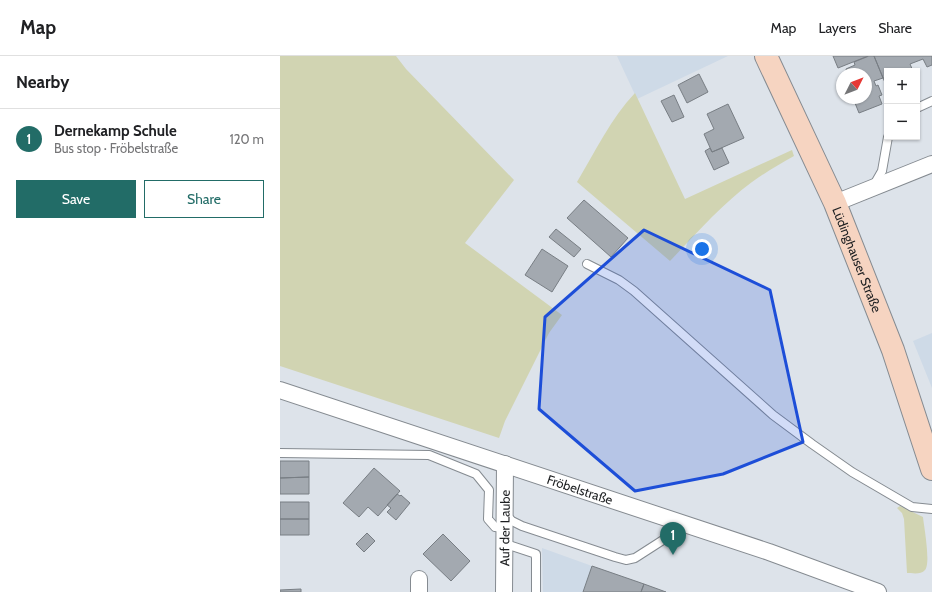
<!DOCTYPE html>
<meta charset="utf-8">
<style>
body{margin:0;font-family:Cabin,sans-serif;background:#f6f6f6;color:#202124}
.controls{position:absolute;right:12px;top:12px;display:grid;overflow:hidden;border-radius:0px;box-shadow:0 1px 3px #0004}
.controls button{width:36px;height:36px;display:grid;place-items:center;padding:0;border:0;border-bottom:1px solid #e0e0e0;background:#fff;color:#202124;font:20px sans-serif}
.compass{position:absolute;left:556px;top:12px;width:36px;height:36px;border-radius:50%;background:#fff;box-shadow:0 1px 3px #0004;rotate:48deg}
.you{position:absolute;left:422px;top:193px;width:14px;height:14px;margin:-10px;border:3px solid #fff;border-radius:50%;background:#1a73e8;box-shadow:0 0 0 6px #1a73e833}
.badge{display:grid;place-items:center;width:26px;height:26px;border-radius:50%;background:#226c67;color:#fff;font-size:13px;font-weight:700}
.pin{position:absolute;translate:-50% -33px;filter:drop-shadow(0 1px 2px #0008)}
.pin::after{content:'';position:absolute;top:21px;width:14px;height:12px;background:inherit;clip-path:polygon(0 0,100% 0,50% 100%)}
.list{margin:0;padding:0;list-style:none}
h2{display:flex;justify-content:space-between;align-items:center;height:52px;margin:0;padding:0 16px;font-size:17px}
h2 small{font-size:13px;font-weight:400;color:#757577}
.list li{display:grid;grid-template-columns:26px 1fr auto;gap:12px;align-items:center;box-sizing:border-box;height:60px;padding:0 16px;border-top:1px solid #e0e0e0}
.list b{display:block;font-size:15px;white-space:nowrap}
.list p{margin:0;font-size:13px;white-space:nowrap;color:#757577}
.list em{font-size:13px;font-style:normal;color:#757577}
.actions{display:flex;gap:8px;padding:12px 16px}
.actions a{flex:1;padding:9px 0;border:1px solid #226c67;border-radius:0px;text-align:center;font-size:14px;color:#226c67}
.actions .main{background:#226c67;color:#fff}
.map{position:relative;flex:none;width:652px;height:536px;overflow:hidden}
header{display:flex;align-items:center;gap:24px;box-sizing:border-box;height:56px;padding:0 20px;background:#fff;border-bottom:1px solid #e0e0e0}
header strong{font-size:19px}
nav{display:flex;gap:22px;margin-inline-start:auto;font-size:14px}
main{display:flex}
aside{flex:1;background:#fff}
.map>svg:first-child{display:block}
.built{fill:#cedae7}
.green{fill:#d1d4b2}
.building{fill:#a3a9b0;stroke:#787e84}
.lines{fill:none;stroke-linecap:round;stroke-linejoin:round}
.lane-casing{stroke:#858b91;stroke-width:10}
.street-casing{stroke:#858b91;stroke-width:18}
.secondary-casing{stroke:#858b91;stroke-width:24}
.lane{stroke:#fff;stroke-width:8}
.street{stroke:#fff;stroke-width:16}
.secondary{stroke:#f6d4c1;stroke-width:22}
.marked{fill:#1d4ed8;fill-opacity:0.2;stroke:#1d4ed8;stroke-width:3;stroke-linejoin:round}
.labels{text-anchor:middle;stroke-width:4;stroke-linejoin:round;paint-order:stroke}
.street-label{font-size:13px;fill:#1d1f21;stroke:#fff}
</style>
<header>
<strong>Map</strong>
<nav><a>Map</a><a>Layers</a><a>Share</a></nav>
</header>
<main>
<aside>
<h2>Nearby<small></small></h2>
<ul class="list">
<li><span class="badge">1</span><div><b>Dernekamp Schule</b><p>Bus stop · Fröbelstraße</p></div><em>120 m</em></li>
</ul>
<div class="actions"><a class="main">Save</a><a>Share</a></div>
</aside>
<div class="map">
<svg width="652" height="536" viewBox="0 0 652 536">
<rect width="100%" height="100%" fill="#dde3ea"/>
<path class="built" d="M337,0H448L357,43Z
M652,277V332L633,285Z
M262,492L312,510L386,536H263Z"/>
<path class="green" d="M0,0H116L126,13L234,124L185,187L282,259L269,277L225,365L219,382L0,310Z
M355,37L405,143L512,94L514,100C500,108 486,116 472,126C442,148 416,178 390,205L297,126C315,96 331,62 355,37Z
M620,450L643,461C644,471 651,507 645,514C641,519 632,517 627,517L624,463L622,457L617,452Z"/>
<path class="building" d="M553,0H588L558,12Z
M589,0H594L603,22L594,25L596,30L598,29L602,39L599,40L602,48L579,57L573,42H586V18H567L566,13L575,9L574,6Z
M594,0H652V9L647,11L643,3L630,8L633,15H607L606,29Z
M419,18L428,36L407,47L398,29Z
M394,39L404,61L392,66L381,45Z
M448,48L464,82L432,96L424,78L434,73L427,58Z
M430,92L432,96L442,92L449,107L434,114L425,95Z
M304,144L348,182L331,201L287,162Z
M276,173L301,193L294,201L269,181Z
M262,193L288,210L272,236L245,219Z
M0,405H29V421L0,422Z
M94,412L120,435L98,460L88,451L79,461L63,447Z
M29,421V438H0V422Z
M117,438L120,440L121,439L130,447L116,464L107,456L111,452L107,449Z
M0,446H29V463H0Z
M0,463H29V479H0Z
M87,477L95,485L84,496L76,488Z
M163,478L190,505L171,525L143,498Z
M312,510L364,528L361,536H303Z
M364,528L386,536H361Z
M21,533V536H0V534Z"/>
<g class="lines">
<defs>
<path id="lane" d="M637,52L652,45
M594,129L602,115L608,81
M307,208L339,224L354,235L493,359L532,388L572,416L632,451L652,453
M0,397L149,399L196,418L209,434L208,463L215,471L223,472
M225,458L232,465L242,470L335,501L346,504L355,502L383,484L391,476L397,465
M223,487L256,498V536"/>
<g id="street">
<path d="M555,147L652,108"/>
<path id="s1" d="M0,334L489,496L598,536"/>
<path d="M139,523V536"/>
<path id="s2" d="M224,536L225,408"/>
</g>
<g id="secondary">
<path id="s3" d="M486,0L555,147L613,294L652,413"/>
</g>
</defs>
<use href="#lane" class="lane-casing"/>
<use href="#street" class="street-casing"/>
<use href="#secondary" class="secondary-casing"/>
<use href="#lane" class="lane"/>
<use href="#street" class="street"/>
<use href="#secondary" class="secondary"/>
</g>
<path class="marked" d="M364,174L490,234L523,386L443,418L355,435L259,353L265,261Z"/>
<g class="labels">
<g class="street-label">
<text dy="5" stroke="none"><textPath href="#s3" startOffset="223">Lüdinghauser Straße</textPath></text>
<text dy="5" stroke="none"><textPath href="#s1" startOffset="316">Fröbelstraße</textPath></text>
<text dy="5" stroke="none"><textPath href="#s2" startOffset="64">Auf der Laube</textPath></text>
</g>
</g>
</svg>
<div class="controls">
<button>+</button>
<button>−</button>
</div>
<svg class="compass" viewBox="-18 -18 36 36"><path d="M0-13l5 13h-10z" fill="#e53935"/><path d="M0 13l5-13h-10z" fill="#757577"/></svg>
<div class="you"></div>
<div class="pin badge" style="left:393px;top:499px">1</div>
</div>
</main>
